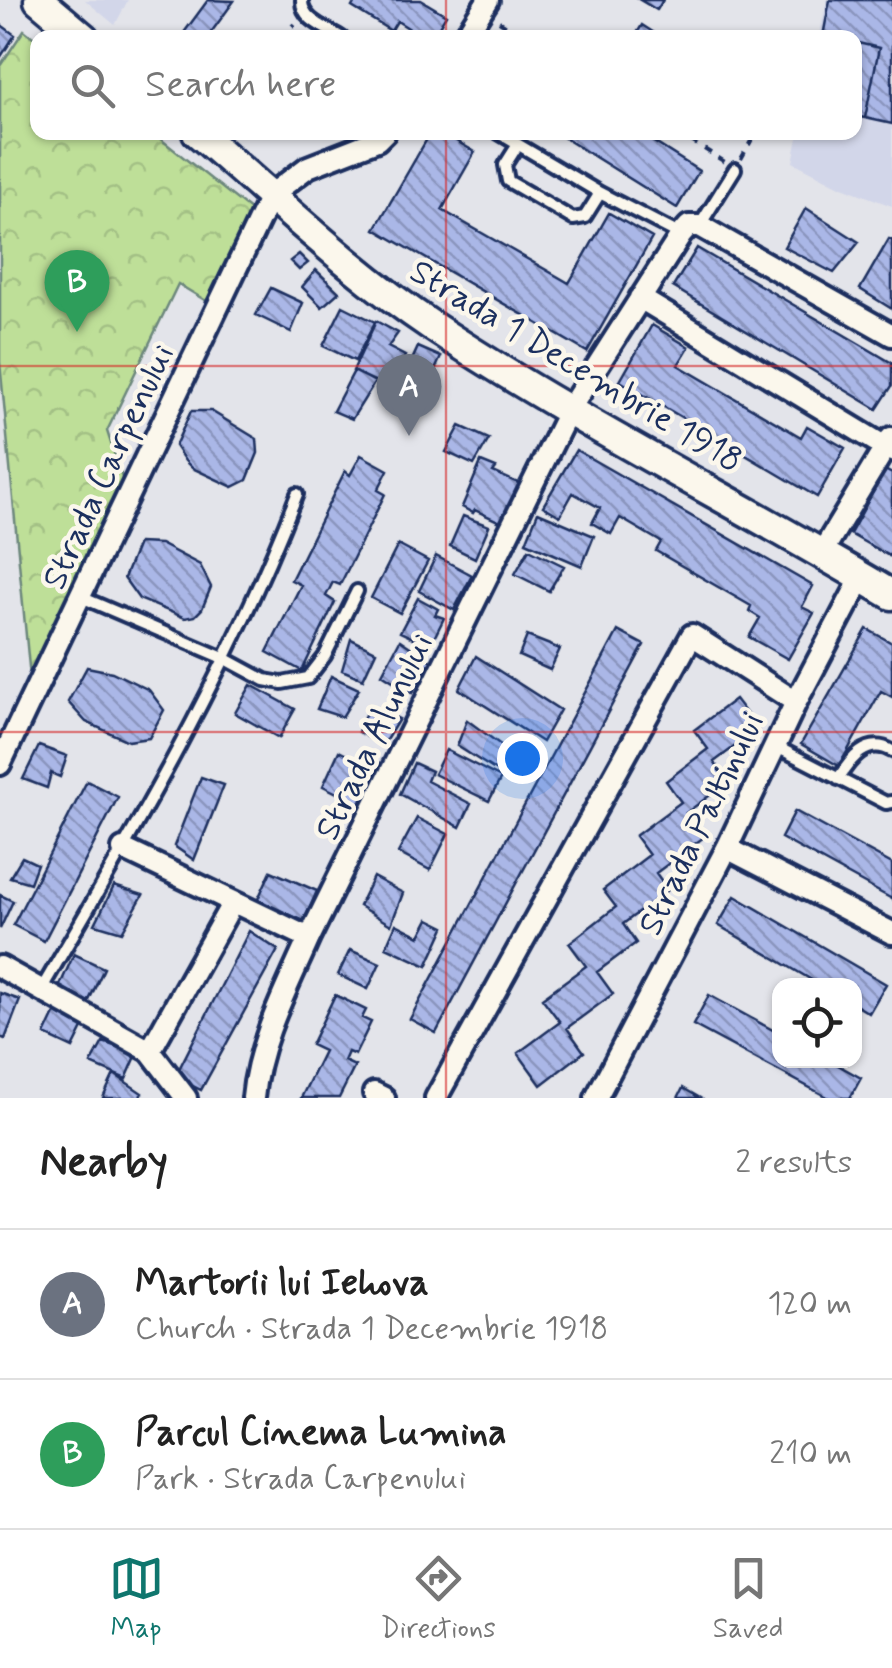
<!DOCTYPE html>
<meta charset="utf-8">
<style>
body{margin:0;font-family:Mynerve,sans-serif;background:#f6f6f6;color:#222}
.controls{position:absolute;right:30px;bottom:30px;display:grid;overflow:hidden;border-radius:20px;box-shadow:0 2px 8px #0004}
.controls button{width:90px;height:90px;display:grid;place-items:center;padding:0;border:0;border-bottom:2px solid #e0e0e0;background:#fff;color:#222;font:50px sans-serif}
.you{position:absolute;left:522px;top:758px;width:35px;height:35px;margin:-25px;border:8px solid #fff;border-radius:50%;background:#1a73e8;box-shadow:0 0 0 15px #1a73e833}
.badge{display:grid;place-items:center;width:65px;height:65px;border-radius:50%;background:#0f766e;color:#fff;font-size:32px;font-weight:700}
.pin{position:absolute;translate:-50% -82px;filter:drop-shadow(0 2px 5px #0008)}
.pin::after{content:'';position:absolute;top:52px;width:35px;height:30px;background:inherit;clip-path:polygon(0 0,100% 0,50% 100%)}
.list{margin:0;padding:0;list-style:none}
h2{display:flex;justify-content:space-between;align-items:center;height:130px;margin:0;padding:0 40px;font-size:42px}
h2 small{font-size:32px;font-weight:400;color:#767676}
.list li{display:grid;grid-template-columns:65px 1fr auto;gap:30px;align-items:center;box-sizing:border-box;height:150px;padding:0 40px;border-top:2px solid #e0e0e0}
.list b{display:block;font-size:38px;white-space:nowrap}
.list p{margin:0;font-size:32px;white-space:nowrap;color:#767676}
.list em{font-size:32px;font-style:normal;color:#767676}
.icon{flex:none;width:55px;height:55px;fill:none;stroke:currentColor;stroke-width:2;stroke-linecap:round;stroke-linejoin:round}
.map{position:relative;flex:none;width:892px;height:1098px;overflow:hidden}
.search{position:absolute;background:#fff;box-shadow:0 2px 8px #0004;left:30px;right:30px;top:30px;height:110px;display:flex;align-items:center;gap:25px;box-sizing:border-box;padding:0 35px;border-radius:20px;color:#767676;font-size:38px}
.sheet{height:430px;background:#fff}
nav{display:flex;justify-content:space-around;align-items:center;box-sizing:border-box;height:140px;border-top:2px solid #e0e0e0;background:#fff;font-size:28px;color:#767676}
nav a{display:grid;justify-items:center;gap:5px}
nav .on{color:#0f766e}
.map>svg:first-child{display:block}
.built{fill:#d2d6e9}
.park{fill:url(#park-crowns);stroke:#6c877b;stroke-width:2.5}
.building{fill:url(#building-back-hatch);stroke:#1b2f5e;stroke-width:2.5}
.lines{fill:none;stroke-linecap:round;stroke-linejoin:round}
.lane-casing{stroke:#1b2f5e;stroke-width:18}
.street-casing{stroke:#1b2f5e;stroke-width:28}
.secondary-casing{stroke:#1b2f5e;stroke-width:35}
.path{stroke:#1b2f5e;stroke-width:4;stroke-dasharray:8 8;stroke-linecap:butt}
.lane{stroke:#fbf7ec;stroke-width:10}
.street{stroke:#fbf7ec;stroke-width:20}
.secondary{stroke:#fbf7ec;stroke-width:28}
.grid{fill:none;stroke:#d62828;stroke-width:2.5;stroke-opacity:0.55}
.labels{text-anchor:middle;stroke-width:9;stroke-linejoin:round;paint-order:stroke}
.street-label{font-size:35px;fill:#1b2f5e;stroke:#fbf7ec}
</style>
<div class="map">
<svg width="892" height="1098" viewBox="0 0 892 1098">
<defs>
<pattern id="park-crowns" width="20" height="18" patternUnits="userSpaceOnUse" patternTransform="scale(2.5)"><rect width="20" height="18" fill="#bedf98"/><path d="M2 6a3 3 0 1 1 6 0M12 15a3 3 0 1 1 6 0" fill="none" stroke="#a3c085"/></pattern>
<pattern id="building-back-hatch" width="6" height="6" patternUnits="userSpaceOnUse" patternTransform="scale(2.5)"><rect width="6" height="6" fill="#aab7e7"/><path d="M-1 5l2 2M0 0l6 6M5-1l2 2" fill="none" stroke="#8a95be"/></pattern>
</defs>
<rect width="100%" height="100%" fill="#e3e4ea"/>
<filter id="ink" filterUnits="userSpaceOnUse"><feTurbulence type="fractalNoise" baseFrequency=".01" numOctaves="2"/><feDisplacementMap in="SourceGraphic" scale="20" xChannelSelector="R" yChannelSelector="G"/><feConvolveMatrix kernelMatrix="1 2 1 2 8 2 1 2 1" color-interpolation-filters="sRGB"/></filter>
<g filter="url(#ink)">
<path class="built" d="M85,0H128L115,25Z
M827,0H892V206L842,187L793,162L799,133L854,132V38L819,37Z"/>
<path class="park" d="M24,30L37,40L38,132L153,133L255,214L208,302L178,284L107,431L125,487L31,688L0,362V66Z"/>
<path class="building" d="M208,0L234,1L207,38H180Z
M356,0H421L446,15L432,38H424L397,21L391,31L352,7Z
M640,0H663L657,10Z
M830,0H892V124L865,118L879,48L854,42V38L823,36Z
M0,24L15,35L0,58Z
M642,25L662,38H634Z
M854,42L879,48L865,118L854,116Z
M431,132H441L475,152L442,210L569,283L609,213L652,238L587,352L375,229Z
M555,132H638L699,171L677,208Z
M806,208L859,242L834,273L784,247Z
M889,239L892,240V309L860,289Z
M697,248L892,363V386L877,409L673,287Z
M299,254L308,263L299,270L290,261Z
M316,270L339,292L322,307L302,287Z
M271,288L303,303L291,332L256,315Z
M343,306L375,322L355,361L323,346Z
M376,321L398,333L388,347L405,356L389,388L353,371Z
M652,325L689,347L678,365L801,437L807,426L845,448L817,497L620,381Z
M418,347L441,357L425,392L403,380Z
M354,371L375,382L352,419L333,411Z
M191,411H211L257,439L258,453L247,480L233,487L192,468L185,461L175,446Z
M460,426L489,439L474,465L446,452Z
M576,450L813,586L802,607L814,613L788,659L749,637L760,618L749,611L751,606L656,551L661,542L620,518L611,534L592,523L600,508L573,493L560,516L543,506Z
M361,455L388,470L378,490L385,494L340,585L333,582L326,596L335,602L302,671L267,652L301,585L291,580L345,471L350,475Z
M481,462L496,468L493,472L534,490L515,529L475,510L473,513L462,507Z
M885,470L892,474V550L889,556L850,534Z
M538,512L594,536L582,566L526,542Z
M463,516L489,526L475,558L450,546Z
M138,543L160,544L200,565L211,587L202,609L195,616L185,618L139,599L124,578Z
M398,545L428,561L400,613L371,598Z
M529,549L564,566L549,591L515,574Z
M436,556L472,575L454,610L419,591Z
M418,598L438,609L435,615L444,618L430,646L400,632Z
M867,629L892,643V697L881,691L839,766L801,744Z
M618,631L644,645L436,1033L410,1019Z
M527,636L560,649L550,670L519,656Z
M351,639L376,651L363,679L342,670Z
M400,640L431,661L412,693L382,674Z
M476,656L560,710L542,742L459,689Z
M87,667L112,672L149,690L164,710L149,738L128,741L86,722L68,702Z
M331,676L359,689L342,717L317,709Z
M251,685L295,709L279,738L235,713Z
M735,699L758,729L714,762L728,782L686,813L704,837L656,873L668,890L623,924L636,943L597,972L613,994L567,1028L584,1052L541,1085L518,1053L560,1022L542,998L586,966L569,943L616,907L603,890L649,855L635,836L681,802L666,781L708,749L694,730Z
M369,705L399,719L383,745L358,732Z
M467,720L509,751L498,772L457,746Z
M39,746L67,756L60,777L51,773L47,788L23,779Z
M446,750L501,778L489,801L434,774Z
M339,751L378,771L359,804L323,786Z
M414,763L431,771L427,781L471,804L460,827L400,794Z
M201,777L224,785L194,860L174,846Z
M87,781L118,797L44,941L13,925Z
M795,811L892,864V899L781,838Z
M417,818L448,834L430,870L398,853Z
M22,857L37,864L30,883L10,877Z
M271,871L317,891L304,921L257,901Z
M373,877L403,893L391,925L359,906Z
M114,886L143,895L122,932L95,924Z
M0,895L13,901L0,929Z
M735,896L886,984L869,1013L854,1004V986H822L718,925Z
M429,919L445,927L427,966L386,947L396,924L420,936Z
M249,931L278,950L201,1090L175,1077Z
M350,950L380,963L368,989L338,975Z
M74,954L104,968L86,1007L56,994Z
M0,993L20,1000L5,1039L0,1037Z
M335,995L366,1010L362,1018L371,1022L355,1055L348,1052L344,1061L355,1066L339,1098H301L324,1051L311,1045Z
M709,995L780,1034V1060H829L861,1078L850,1098H829L693,1025Z
M59,1005L87,1020L73,1048L45,1035Z
M103,1042L137,1054L126,1079L91,1064Z
M114,1074L142,1093L139,1098H103Z
M683,1088L700,1098H678Z"/>
<g class="lines">
<defs>
<path id="lane" d="M302,0C301,20 327,28 342,38
M497,132L600,193L681,235
M517,146L505,165L508,181L573,219L585,217L600,193
M700,225L735,169
M81,597L226,659L265,680L282,683L308,678L325,656L357,591
M775,746L886,803L892,802
M838,779C850,760 867,736 892,751
M42,988C136,828 230,667 297,494"/>
<path id="street" d="M464,38L488,0
M640,298L892,451
M821,554L891,438
M0,764L271,195L308,167L377,140L385,132
M727,848L892,933
M123,849L309,938
M0,967L150,1051L186,1098
M150,1051L233,902
M374,1093L384,1098
M253,1098C258,1042 287,988 309,938L569,410L681,235L689,226H700L892,335
M436,1098L692,635L796,702
M596,1098L727,848L796,702L862,577"/>
<path id="secondary" d="M39,0L84,38
M197,132C274,197 348,270 432,326C580,424 740,504 892,595"/>
</defs>
<use href="#lane" class="lane-casing"/>
<use href="#street" class="street-casing"/>
<use href="#secondary" class="secondary-casing"/>
<path class="path" d="M499,21L525,38
M282,38L295,24
M677,132L725,162
M741,159L756,132"/>
<use href="#lane" class="lane"/>
<use href="#street" class="street"/>
<use href="#secondary" class="secondary"/>
</g>
</g>
<path class="grid" d="M446,0V38M446,132V1098M0,366H892M0,732H892"/>
<g class="labels">
<g class="street-label">
<text transform="translate(577 365) rotate(31)" y="12">Strada 1 Decembrie 1918</text>
<text transform="translate(107 466) rotate(-65)" y="12">Strada Carpenului</text>
<text transform="translate(373 736) rotate(-64)" y="12">Strada Alunului</text>
<text transform="translate(700 823) rotate(-64)" y="12">Strada Paltinului</text>
</g>
</g>
</svg>
<div class="controls">
<button><svg class="icon" aria-label="locate" viewBox="0 0 24 24"><circle cx="12" cy="12" r="6"/><path d="M12 2v4M12 18v4M2 12h4M18 12h4"/></svg></button>
</div>
<div class="you"></div>
<div class="pin badge" style="left:409px;top:436px;background:#6b7280">A</div>
<div class="pin badge" style="left:77px;top:332px;background:#2e9e5b">B</div>
<div class="search"><svg class="icon" aria-label="search" viewBox="0 0 24 24"><circle cx="10" cy="10" r="6"/><path d="M15 15l6 6"/></svg>Search here</div>
</div>
<section class="sheet">
<h2>Nearby<small>2 results</small></h2>
<ul class="list">
<li><span class="badge" style="background:#6b7280">A</span><div><b>Martorii lui Iehova</b><p>Church · Strada 1 Decembrie 1918</p></div><em>120 m</em></li>
<li><span class="badge" style="background:#2e9e5b">B</span><div><b>Parcul Cinema Lumina</b><p>Park · Strada Carpenului</p></div><em>210 m</em></li>
</ul>
</section>
<nav>
<a class="on"><svg class="icon" aria-label="map" viewBox="0 0 24 24"><path d="M3 6l6-2 6 2 6-2v14l-6 2-6-2-6 2zM9 4v14M15 6v14"/></svg>Map</a>
<a><svg class="icon" aria-label="directions" viewBox="0 0 24 24"><path d="M12 3l9 9-9 9-9-9zM9 14v-3h6M13 9l2 2-2 2"/></svg>Directions</a>
<a><svg class="icon" aria-label="saved" viewBox="0 0 24 24"><path d="M7 4h10v16l-5-4-5 4z"/></svg>Saved</a>
</nav>
